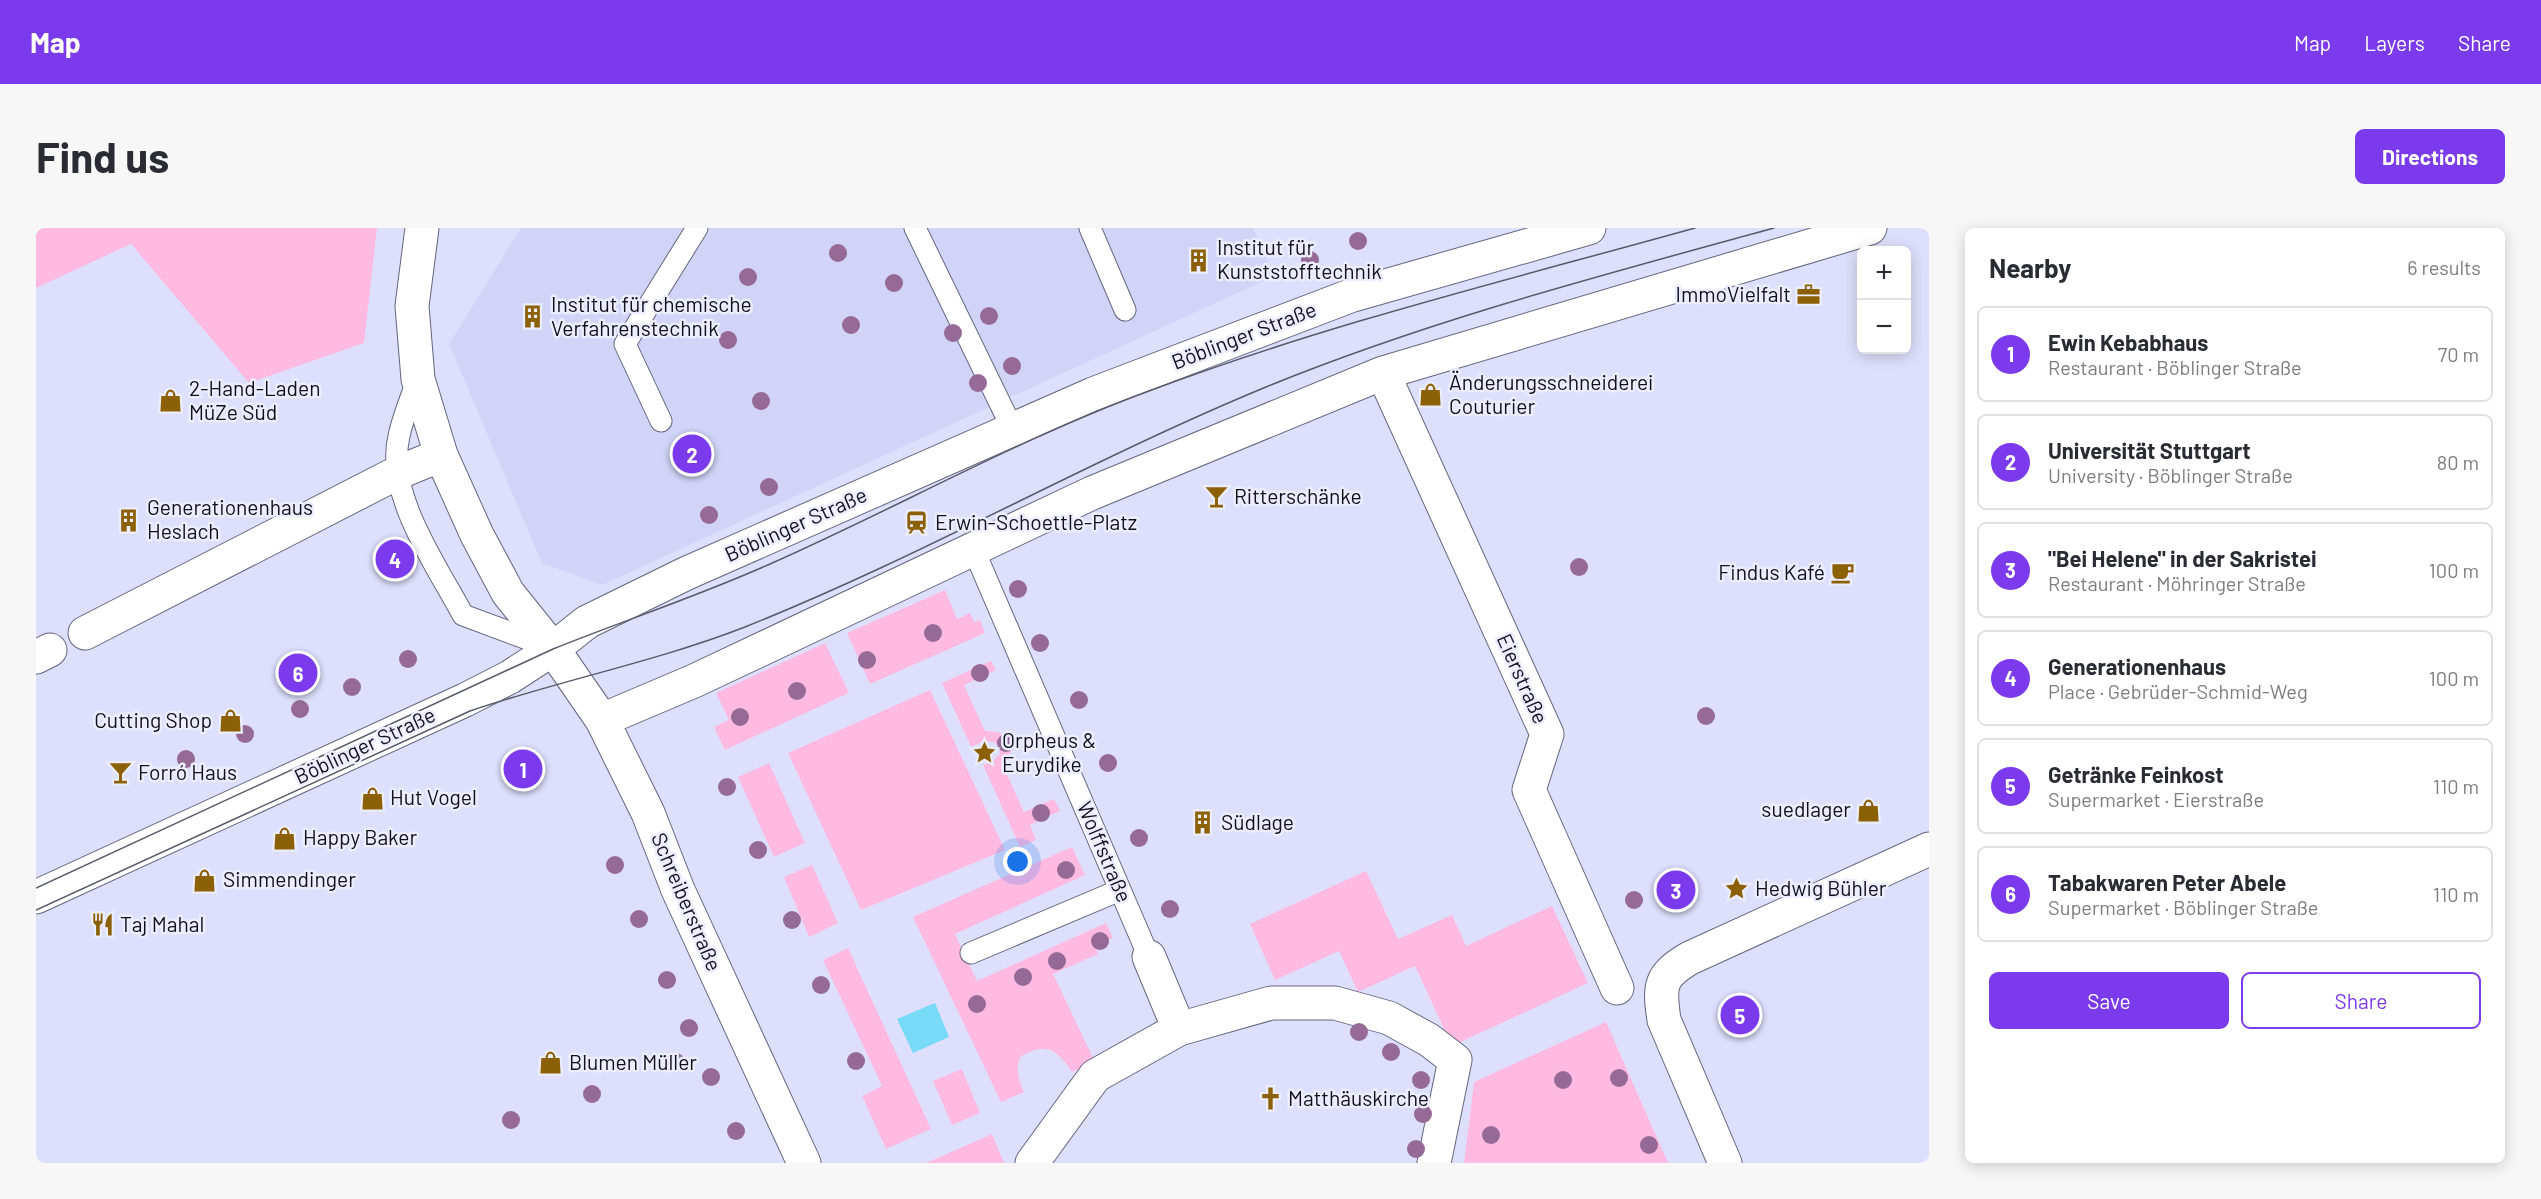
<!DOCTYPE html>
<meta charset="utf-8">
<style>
body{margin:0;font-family:Barlow,sans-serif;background:#f7f7f7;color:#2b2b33}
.controls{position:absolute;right:18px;top:18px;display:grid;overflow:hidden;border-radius:9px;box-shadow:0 3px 15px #0003}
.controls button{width:54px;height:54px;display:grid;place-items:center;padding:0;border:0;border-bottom:2px solid #e1e1e2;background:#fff;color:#2b2b33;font:30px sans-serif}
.you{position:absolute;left:982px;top:634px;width:21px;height:21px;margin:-15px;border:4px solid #fff;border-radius:50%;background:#1a73e8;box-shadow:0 0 0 9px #1a73e833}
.badge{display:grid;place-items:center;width:39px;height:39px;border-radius:50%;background:#7c3aed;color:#fff;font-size:20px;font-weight:700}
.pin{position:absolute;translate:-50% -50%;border:3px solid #fff;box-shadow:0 2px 6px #0006}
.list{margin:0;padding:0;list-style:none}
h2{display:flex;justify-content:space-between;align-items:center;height:78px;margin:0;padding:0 24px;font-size:26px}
h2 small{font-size:20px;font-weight:400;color:#7c7c81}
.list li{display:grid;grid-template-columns:39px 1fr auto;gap:18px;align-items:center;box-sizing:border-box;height:96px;margin:0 12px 12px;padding:0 12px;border:2px solid #e1e1e2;border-radius:9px}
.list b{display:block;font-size:22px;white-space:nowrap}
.list p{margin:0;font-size:20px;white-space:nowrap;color:#7c7c81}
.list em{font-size:20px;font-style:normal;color:#7c7c81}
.actions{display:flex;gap:12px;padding:18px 24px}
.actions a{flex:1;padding:14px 0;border:2px solid #7c3aed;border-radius:9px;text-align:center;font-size:21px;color:#7c3aed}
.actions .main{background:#7c3aed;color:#fff}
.map{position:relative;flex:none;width:1893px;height:935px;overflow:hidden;border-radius:9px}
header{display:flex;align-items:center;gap:36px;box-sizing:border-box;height:84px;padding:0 30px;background:#7c3aed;color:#fff}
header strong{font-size:28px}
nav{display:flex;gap:33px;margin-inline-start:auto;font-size:21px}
.intro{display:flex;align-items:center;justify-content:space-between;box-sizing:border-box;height:144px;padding:0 36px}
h1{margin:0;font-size:42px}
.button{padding:15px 27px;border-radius:9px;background:#7c3aed;color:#fff;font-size:21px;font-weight:700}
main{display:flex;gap:36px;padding:0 36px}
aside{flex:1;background:#fff;border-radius:9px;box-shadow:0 3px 15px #0003}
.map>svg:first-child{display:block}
.built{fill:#d1d4f7}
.green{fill:#ffbae2}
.water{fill:#77dbf8}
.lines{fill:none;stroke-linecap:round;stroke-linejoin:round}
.lane-casing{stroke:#64667e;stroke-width:23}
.street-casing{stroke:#64667e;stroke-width:35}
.secondary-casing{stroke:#64667e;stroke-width:35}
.lane{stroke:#fff;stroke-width:21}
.street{stroke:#fff;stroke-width:33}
.secondary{stroke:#fff;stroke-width:33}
.tram{stroke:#585969;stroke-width:1.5}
.tree{fill:#966a96}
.labels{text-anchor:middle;stroke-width:5;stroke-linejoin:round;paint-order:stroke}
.poi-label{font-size:21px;fill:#11111b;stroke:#eceeff;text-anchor:start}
.street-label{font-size:21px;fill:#11111b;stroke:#eceeff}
</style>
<header>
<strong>Map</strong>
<nav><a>Map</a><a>Layers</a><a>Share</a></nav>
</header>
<div class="intro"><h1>Find us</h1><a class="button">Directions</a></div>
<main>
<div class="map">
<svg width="1893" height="935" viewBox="0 0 1893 935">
<rect width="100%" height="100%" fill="#dddffc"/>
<path class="built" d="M485,0H1217L1238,48L566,357L506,335L413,116Z"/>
<path class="green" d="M0,0H341L328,115L213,155L95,16L0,60Z
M909,362L921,391L934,385L938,394L944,392L949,405L834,456L811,405Z
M789,415L813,465L689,522L678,499L693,492L680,465Z
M955,433L960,442L928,457L949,503L962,504L975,513L974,533L968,540L988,584L1018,571L1024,583L994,597L1000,612L984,619L947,537L957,533L964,526L963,519L958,514L948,513L935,519L906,455Z
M894,462L969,622L825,682L752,525Z
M733,535L769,615L738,629L702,549Z
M1036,619L1049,647L919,706L941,753L1070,695L1077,710L1059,718L1062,726L1017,746L1059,834L1036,844C1021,821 1009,813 984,829C980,843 982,851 988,864L965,874L877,689Z
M776,637L802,695L773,709L748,649Z
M1330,643L1362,711L1416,687L1430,718L1516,678L1552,755L1416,818L1379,738L1322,764L1303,723L1239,752L1214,696Z
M812,720L895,901L850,921L826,868L846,858L787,732Z
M1570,794L1632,935H1428L1438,854Z
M926,841L944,885L916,897L897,853Z
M956,906L968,935H890Z"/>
<path class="water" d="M899,775L913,809L877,825L861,791Z"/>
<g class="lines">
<defs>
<path id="lane" d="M879,0L976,200
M1054,0L1089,82
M382,151C375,170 367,189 363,208C349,266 401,338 427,387L513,419
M625,193L589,116L661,0
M937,320L1113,729
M935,725L1084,662"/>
<path id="street" d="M1347,145L1511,506L1493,562L1581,760
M49,405L361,245L405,227
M0,429L14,422
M566,492L658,453L1056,265L1347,145L1834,0
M0,669L429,472L474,449L517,421L551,394L651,345L1057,166L1314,68L1553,0
M1113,729L1143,801
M996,935L1059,848L1143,801L1235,775H1299L1353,790L1393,812L1419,832L1398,935
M1689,935L1628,792C1623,758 1623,748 1654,730L1893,621"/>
<path id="secondary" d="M386,0L376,78L382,151L405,227L441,307L472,365L517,421L566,492L612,585L642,662L768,935"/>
</defs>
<use href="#lane" class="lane-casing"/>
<use href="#street" class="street-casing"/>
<use href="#secondary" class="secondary-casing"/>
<use href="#lane" class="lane"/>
<use href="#street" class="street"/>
<use href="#secondary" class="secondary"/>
<path class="tram" d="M0,660L517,421C589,392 663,368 734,336C861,280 982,211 1113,163C1291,96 1476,51 1659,0
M0,682L434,483C525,452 619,434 709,399C887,328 1053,232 1230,159C1394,92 1567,47 1738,0"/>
</g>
<g class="tree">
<circle cx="1322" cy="13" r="9"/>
<circle cx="802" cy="25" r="9"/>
<circle cx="1274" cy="32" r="9"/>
<circle cx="712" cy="49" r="9"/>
<circle cx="858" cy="55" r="9"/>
<circle cx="953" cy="88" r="9"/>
<circle cx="815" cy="97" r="9"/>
<circle cx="917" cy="105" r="9"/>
<circle cx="692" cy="112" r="9"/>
<circle cx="976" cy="138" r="9"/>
<circle cx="942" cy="155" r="9"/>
<circle cx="725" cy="173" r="9"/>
<circle cx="733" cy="259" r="9"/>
<circle cx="673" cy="287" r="9"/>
<circle cx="1543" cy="339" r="9"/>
<circle cx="982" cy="361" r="9"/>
<circle cx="897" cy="405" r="9"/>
<circle cx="1004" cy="415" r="9"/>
<circle cx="372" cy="431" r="9"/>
<circle cx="831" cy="432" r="9"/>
<circle cx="944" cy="445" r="9"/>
<circle cx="316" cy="459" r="9"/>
<circle cx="761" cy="463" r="9"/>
<circle cx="1043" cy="472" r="9"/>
<circle cx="264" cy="481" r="9"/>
<circle cx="1670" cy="488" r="9"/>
<circle cx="704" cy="489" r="9"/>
<circle cx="209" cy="506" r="9"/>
<circle cx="970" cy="515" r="9"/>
<circle cx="150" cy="531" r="9"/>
<circle cx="1072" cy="535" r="9"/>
<circle cx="691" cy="559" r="9"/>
<circle cx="1005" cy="585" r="9"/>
<circle cx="1103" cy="610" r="9"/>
<circle cx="722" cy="622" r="9"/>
<circle cx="579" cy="637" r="9"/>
<circle cx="1030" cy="642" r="9"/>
<circle cx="1598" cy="672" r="9"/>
<circle cx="1134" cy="681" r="9"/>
<circle cx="603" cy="691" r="9"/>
<circle cx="756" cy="692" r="9"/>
<circle cx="1064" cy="713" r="9"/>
<circle cx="1021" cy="733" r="9"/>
<circle cx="987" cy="749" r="9"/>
<circle cx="631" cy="752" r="9"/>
<circle cx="785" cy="757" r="9"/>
<circle cx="941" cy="776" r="9"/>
<circle cx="653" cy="800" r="9"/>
<circle cx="1323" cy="804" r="9"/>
<circle cx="1355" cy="824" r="9"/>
<circle cx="820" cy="833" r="9"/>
<circle cx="640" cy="834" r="9"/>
<circle cx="675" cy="849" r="9"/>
<circle cx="1583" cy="850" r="9"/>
<circle cx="1385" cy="852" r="9"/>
<circle cx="1527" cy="852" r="9"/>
<circle cx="556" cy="866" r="9"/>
<circle cx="1387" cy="886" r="9"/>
<circle cx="475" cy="892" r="9"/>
<circle cx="700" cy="903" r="9"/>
<circle cx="1455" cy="907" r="9"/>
<circle cx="1613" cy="917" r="9"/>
<circle cx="1380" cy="921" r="9"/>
</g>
<defs>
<symbol id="building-bare" viewBox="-9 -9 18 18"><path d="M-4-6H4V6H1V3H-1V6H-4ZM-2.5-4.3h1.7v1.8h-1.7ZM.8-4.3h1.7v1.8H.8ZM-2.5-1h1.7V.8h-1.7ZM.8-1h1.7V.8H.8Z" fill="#8c6004" stroke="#eceeff" stroke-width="2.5" paint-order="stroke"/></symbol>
<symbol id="office-bare" viewBox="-9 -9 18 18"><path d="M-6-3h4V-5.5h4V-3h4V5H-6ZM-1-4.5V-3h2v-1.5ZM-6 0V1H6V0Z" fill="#8c6004" stroke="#eceeff" stroke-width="2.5" paint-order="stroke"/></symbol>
<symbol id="shop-bare" viewBox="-9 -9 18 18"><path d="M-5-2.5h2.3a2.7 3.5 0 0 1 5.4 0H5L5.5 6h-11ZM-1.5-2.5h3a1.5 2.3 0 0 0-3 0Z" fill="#8c6004" stroke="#eceeff" stroke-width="2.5" paint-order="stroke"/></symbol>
<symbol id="bar-bare" viewBox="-9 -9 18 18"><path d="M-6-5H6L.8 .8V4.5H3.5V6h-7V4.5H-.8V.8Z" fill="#8c6004" stroke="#eceeff" stroke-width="2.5" paint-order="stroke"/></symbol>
<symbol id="station-bare" viewBox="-9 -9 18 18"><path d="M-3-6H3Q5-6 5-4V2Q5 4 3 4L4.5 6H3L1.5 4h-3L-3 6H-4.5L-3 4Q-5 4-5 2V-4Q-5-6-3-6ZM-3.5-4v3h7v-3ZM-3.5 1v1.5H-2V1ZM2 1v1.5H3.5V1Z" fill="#8c6004" stroke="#eceeff" stroke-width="2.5" paint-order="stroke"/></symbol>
<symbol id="cafe-bare" viewBox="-9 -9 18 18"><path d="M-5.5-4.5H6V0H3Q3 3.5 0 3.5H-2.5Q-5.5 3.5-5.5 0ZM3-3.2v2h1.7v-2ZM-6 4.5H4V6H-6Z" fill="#8c6004" stroke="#eceeff" stroke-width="2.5" paint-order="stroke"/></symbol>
<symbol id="sight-bare" viewBox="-9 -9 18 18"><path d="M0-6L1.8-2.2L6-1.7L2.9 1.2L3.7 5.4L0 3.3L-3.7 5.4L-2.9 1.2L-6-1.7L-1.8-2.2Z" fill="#8c6004" stroke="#eceeff" stroke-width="2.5" paint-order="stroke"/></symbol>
<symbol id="restaurant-bare" viewBox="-9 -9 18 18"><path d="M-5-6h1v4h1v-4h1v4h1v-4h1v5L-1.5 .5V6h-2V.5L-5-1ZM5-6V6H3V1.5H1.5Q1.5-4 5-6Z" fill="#8c6004" stroke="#eceeff" stroke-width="2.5" paint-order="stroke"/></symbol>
<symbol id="church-bare" viewBox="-9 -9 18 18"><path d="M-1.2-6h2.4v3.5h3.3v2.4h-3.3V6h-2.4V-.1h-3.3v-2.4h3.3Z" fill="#8c6004" stroke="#eceeff" stroke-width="2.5" paint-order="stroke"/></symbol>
</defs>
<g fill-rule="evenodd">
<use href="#building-bare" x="1146" y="16" width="33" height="33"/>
<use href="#office-bare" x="1756" y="50" width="33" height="33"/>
<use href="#building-bare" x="480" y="72" width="33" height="33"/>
<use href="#shop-bare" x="1378" y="150" width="33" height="33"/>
<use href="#shop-bare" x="118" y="156" width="33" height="33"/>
<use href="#bar-bare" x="1164" y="252" width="33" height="33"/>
<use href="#building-bare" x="76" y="276" width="33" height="33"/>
<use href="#station-bare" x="864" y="278" width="33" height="33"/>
<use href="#cafe-bare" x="1790" y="328" width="33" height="33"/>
<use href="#shop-bare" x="178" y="476" width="33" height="33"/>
<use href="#sight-bare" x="932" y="508" width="33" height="33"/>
<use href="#bar-bare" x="68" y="528" width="33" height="33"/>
<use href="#shop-bare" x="320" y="554" width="33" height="33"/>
<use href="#shop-bare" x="1816" y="566" width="33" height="33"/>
<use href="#building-bare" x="1150" y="578" width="33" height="33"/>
<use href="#shop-bare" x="232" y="594" width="33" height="33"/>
<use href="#shop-bare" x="152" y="636" width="33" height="33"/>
<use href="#sight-bare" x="1684" y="644" width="33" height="33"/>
<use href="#restaurant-bare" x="50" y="680" width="33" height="33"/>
<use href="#shop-bare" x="498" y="818" width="33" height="33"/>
<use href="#church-bare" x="1218" y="854" width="33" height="33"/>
</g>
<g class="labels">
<g class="poi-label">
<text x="1181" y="27">Institut für<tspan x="1181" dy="24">Kunststofftechnik</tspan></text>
<text x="1755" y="74" text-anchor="end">ImmoVielfalt</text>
<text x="515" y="84">Institut für chemische<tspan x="515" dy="24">Verfahrenstechnik</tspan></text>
<text x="1413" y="162">Änderungsschneiderei<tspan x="1413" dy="24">Couturier</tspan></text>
<text x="153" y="168">2-Hand-Laden<tspan x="153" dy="24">MüZe Süd</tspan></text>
<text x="1198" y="276">Ritterschänke</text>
<text x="111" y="287">Generationenhaus<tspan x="111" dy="24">Heslach</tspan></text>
<text x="899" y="302">Erwin-Schoettle-Platz</text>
<text x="1789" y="352" text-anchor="end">Findus Kafé</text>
<text x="176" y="500" text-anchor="end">Cutting Shop</text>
<text x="966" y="520">Orpheus &amp;<tspan x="966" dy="24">Eurydike</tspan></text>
<text x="102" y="552">Forró Haus</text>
<text x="354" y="577">Hut Vogel</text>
<text x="1815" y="589" text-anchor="end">suedlager</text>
<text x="1185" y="602">Südlage</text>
<text x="267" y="617">Happy Baker</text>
<text x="187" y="659">Simmendinger</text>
<text x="1719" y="668">Hedwig Bühler</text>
<text x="84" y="704">Taj Mahal</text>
<text x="533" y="842">Blumen Müller</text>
<text x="1252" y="878">Matthäuskirche</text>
</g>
<g class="street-label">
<text transform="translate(1208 108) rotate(-21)" y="7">Böblinger Straße</text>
<text transform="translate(760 297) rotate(-24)" y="7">Böblinger Straße</text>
<text transform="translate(1486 451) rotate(66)" y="7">Eierstraße</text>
<text transform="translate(329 518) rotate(-25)" y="7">Böblinger Straße</text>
<text transform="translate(1068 624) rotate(67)" y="7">Wolffstraße</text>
<text transform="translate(650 674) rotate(67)" y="7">Schreiberstraße</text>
</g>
</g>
</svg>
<div class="controls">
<button>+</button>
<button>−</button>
</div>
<div class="you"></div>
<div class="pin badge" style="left:487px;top:541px">1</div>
<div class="pin badge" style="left:656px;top:226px">2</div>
<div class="pin badge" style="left:1640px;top:662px">3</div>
<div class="pin badge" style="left:359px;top:331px">4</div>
<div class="pin badge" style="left:1704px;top:787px">5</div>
<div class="pin badge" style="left:262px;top:445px">6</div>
</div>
<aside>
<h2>Nearby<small>6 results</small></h2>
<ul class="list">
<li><span class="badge">1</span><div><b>Ewin Kebabhaus</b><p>Restaurant · Böblinger Straße</p></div><em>70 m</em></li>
<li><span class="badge">2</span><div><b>Universität Stuttgart</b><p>University · Böblinger Straße</p></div><em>80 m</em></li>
<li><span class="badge">3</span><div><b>&quot;Bei Helene&quot; in der Sakristei</b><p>Restaurant · Möhringer Straße</p></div><em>100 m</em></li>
<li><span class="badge">4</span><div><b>Generationenhaus</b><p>Place · Gebrüder-Schmid-Weg</p></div><em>100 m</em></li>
<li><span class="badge">5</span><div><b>Getränke Feinkost</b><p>Supermarket · Eierstraße</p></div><em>110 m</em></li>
<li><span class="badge">6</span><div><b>Tabakwaren Peter Abele</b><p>Supermarket · Böblinger Straße</p></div><em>110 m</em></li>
</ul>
<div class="actions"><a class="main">Save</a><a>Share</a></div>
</aside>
</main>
